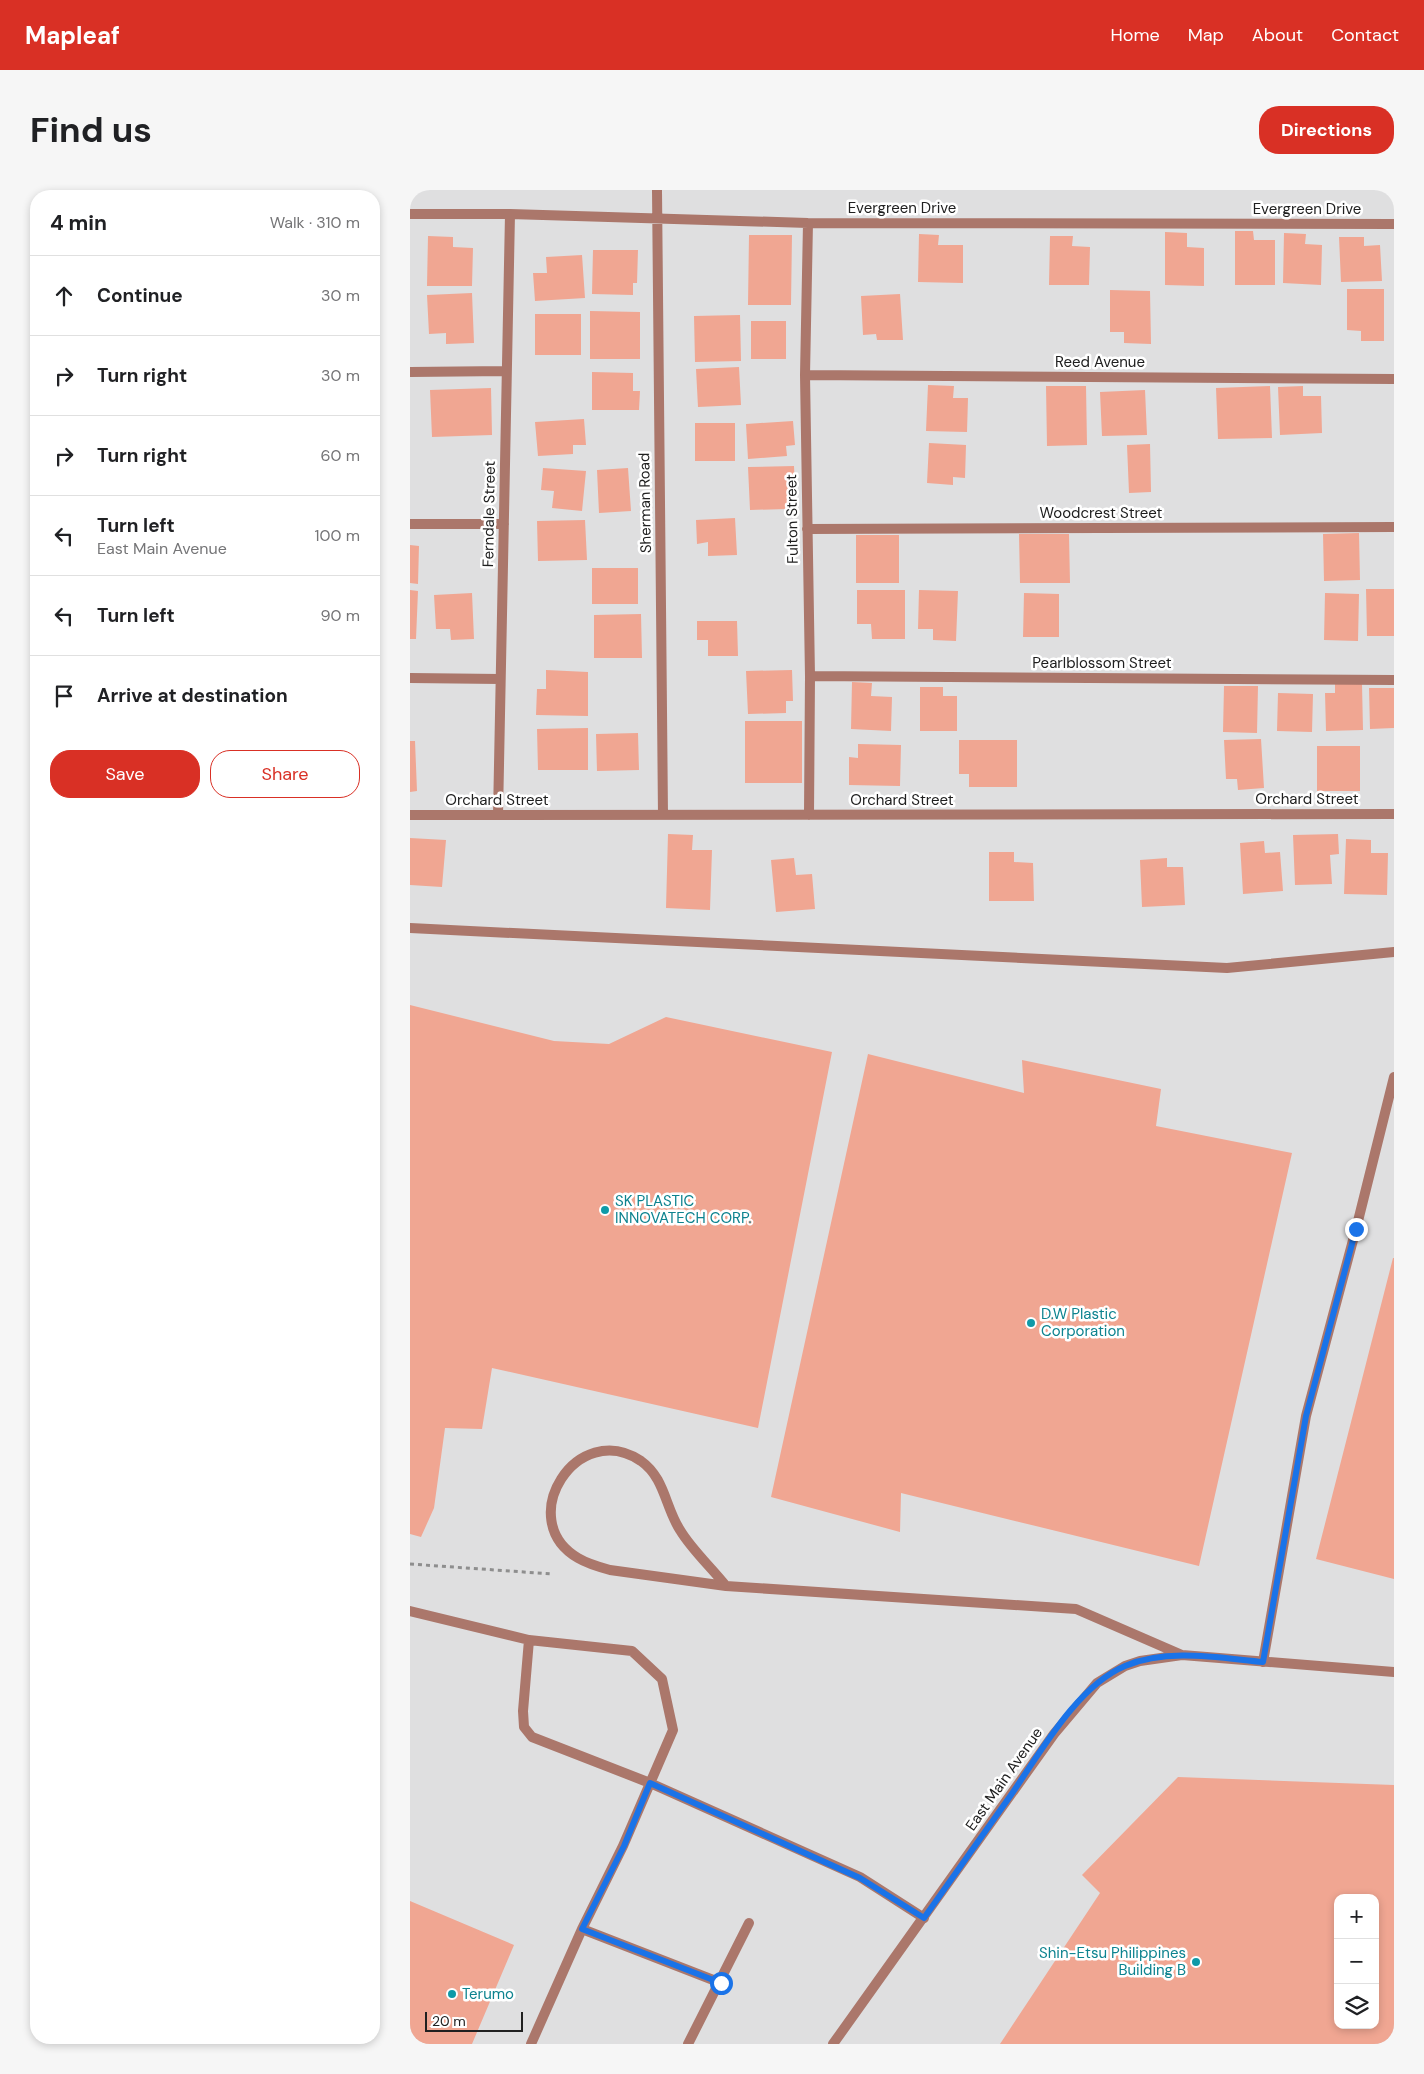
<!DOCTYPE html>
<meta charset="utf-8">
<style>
body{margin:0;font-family:"DM Sans",sans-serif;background:#f6f6f6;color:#202124}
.controls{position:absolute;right:15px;bottom:15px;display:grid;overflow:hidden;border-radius:10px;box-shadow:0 2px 8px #0003}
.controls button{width:45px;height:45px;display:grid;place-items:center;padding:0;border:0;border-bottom:1px solid #e0e0e0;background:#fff;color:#202124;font:25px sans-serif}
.scale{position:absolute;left:15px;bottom:12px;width:98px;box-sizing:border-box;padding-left:5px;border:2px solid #202020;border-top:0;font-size:14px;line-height:18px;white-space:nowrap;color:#202020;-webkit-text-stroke:4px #fff;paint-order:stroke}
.stop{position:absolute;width:15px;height:15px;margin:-11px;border:4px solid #1a73e8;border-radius:50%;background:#fff}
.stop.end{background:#1a73e8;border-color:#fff;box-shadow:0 1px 5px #0008}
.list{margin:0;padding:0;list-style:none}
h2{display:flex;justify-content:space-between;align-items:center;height:65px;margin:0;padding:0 20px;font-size:21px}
h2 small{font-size:16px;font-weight:400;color:#757577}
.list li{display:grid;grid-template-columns:32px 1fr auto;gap:15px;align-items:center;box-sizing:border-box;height:80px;padding:0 20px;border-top:1px solid #e0e0e0}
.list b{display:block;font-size:19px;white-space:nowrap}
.list p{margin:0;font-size:16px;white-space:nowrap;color:#757577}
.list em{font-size:16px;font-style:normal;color:#757577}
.actions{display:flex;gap:10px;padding:15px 20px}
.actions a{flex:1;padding:11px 0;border:1px solid #d93025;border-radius:20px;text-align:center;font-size:18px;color:#d93025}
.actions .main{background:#d93025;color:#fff}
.icon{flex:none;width:28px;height:28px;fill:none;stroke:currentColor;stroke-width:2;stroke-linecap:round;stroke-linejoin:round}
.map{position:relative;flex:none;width:984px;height:1854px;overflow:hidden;border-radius:20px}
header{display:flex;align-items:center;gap:30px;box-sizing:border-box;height:70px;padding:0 25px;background:#d93025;color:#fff}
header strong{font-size:24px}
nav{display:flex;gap:28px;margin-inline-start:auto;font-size:18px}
.intro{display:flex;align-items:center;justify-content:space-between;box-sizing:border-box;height:120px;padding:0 30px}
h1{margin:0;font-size:35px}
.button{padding:12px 22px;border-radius:20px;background:#d93025;color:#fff;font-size:18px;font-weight:700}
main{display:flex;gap:30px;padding:0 30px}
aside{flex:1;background:#fff;border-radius:20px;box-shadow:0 2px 8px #0003}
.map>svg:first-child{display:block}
.building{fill:#f0a692;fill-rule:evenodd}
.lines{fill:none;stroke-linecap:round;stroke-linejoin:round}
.path{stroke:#8e8e8e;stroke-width:3;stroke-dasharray:4 4;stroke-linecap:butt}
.lane{stroke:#ab776b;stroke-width:10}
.street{stroke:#ab776b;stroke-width:10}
.route{stroke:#1a73e8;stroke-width:6}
.culture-dot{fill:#0f9aa8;stroke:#fff;stroke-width:2}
.labels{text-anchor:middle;stroke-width:5;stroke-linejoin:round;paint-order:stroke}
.street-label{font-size:15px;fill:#202020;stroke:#fff}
.culture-label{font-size:15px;fill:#0d838f;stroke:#fff;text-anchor:start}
</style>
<header>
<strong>Mapleaf</strong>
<nav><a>Home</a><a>Map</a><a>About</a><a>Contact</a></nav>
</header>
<div class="intro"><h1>Find us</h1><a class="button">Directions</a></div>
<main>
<aside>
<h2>4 min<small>Walk · 310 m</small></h2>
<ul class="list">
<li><svg class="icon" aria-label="ahead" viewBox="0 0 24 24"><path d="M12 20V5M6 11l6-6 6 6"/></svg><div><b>Continue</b></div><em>30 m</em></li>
<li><svg class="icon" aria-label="right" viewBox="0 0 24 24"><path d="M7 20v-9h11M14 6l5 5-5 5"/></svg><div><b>Turn right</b></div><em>30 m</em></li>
<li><svg class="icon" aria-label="right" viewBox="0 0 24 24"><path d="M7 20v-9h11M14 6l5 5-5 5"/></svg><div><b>Turn right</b></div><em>60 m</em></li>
<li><svg class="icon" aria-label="left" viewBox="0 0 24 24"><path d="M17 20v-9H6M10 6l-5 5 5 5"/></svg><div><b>Turn left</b><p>East Main Avenue</p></div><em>100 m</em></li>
<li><svg class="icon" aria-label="left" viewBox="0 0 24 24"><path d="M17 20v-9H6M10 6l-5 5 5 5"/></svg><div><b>Turn left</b></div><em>90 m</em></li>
<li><svg class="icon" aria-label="arrive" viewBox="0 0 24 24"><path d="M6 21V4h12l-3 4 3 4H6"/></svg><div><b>Arrive at destination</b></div></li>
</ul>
<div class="actions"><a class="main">Save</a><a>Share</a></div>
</aside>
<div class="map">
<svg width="984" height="1854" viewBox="0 0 984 1854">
<rect width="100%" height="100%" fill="#dfdfe0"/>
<path class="building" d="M825,41H843L844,50H865V95H825Z
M755,42L777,43V57L794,58V96L755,95Z
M874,43L896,44L895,54L912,55L911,95L873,93Z
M509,44L529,45L528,55H553V93L508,92Z
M339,45H382L381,115H338Z
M18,46L43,47V57L63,58L62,96H17Z
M640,46H663L662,56L680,57L679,95H639Z
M929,47H954V56L970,55L972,91L931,92Z
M183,60H228L227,93H223V105L182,104Z
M172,65L175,108L125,111L123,83H137L136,67Z
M937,99H974V151H951V141L937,140Z
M700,100L740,101L741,154L714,153V142H700Z
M62,103L64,153L36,154V143L19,144L17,105Z
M490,104L493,150H467L466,144L453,145L451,106Z
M180,121L230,122V169H180Z
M125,124H171V165H125Z
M330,125L331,171L285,172L284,126Z
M341,131H376V169H341Z
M329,177L331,215L288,217L286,179Z
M182,182L223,183V201H230L229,220H182Z
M518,195L544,196L543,208H558L557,242L516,241Z
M636,196H676L677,255L637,256Z
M860,196L862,248L808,249L806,198Z
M893,196V206H911L912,243L870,245L868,197Z
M81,198L82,245L22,247L20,200Z
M735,200L737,245L692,246L690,202Z
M174,229L176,255H163V264L128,266L125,232Z
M383,231L385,255L376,256L377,266L338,269L336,234Z
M285,233H325V271H285Z
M519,253L556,255L555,288L543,287V295L517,293Z
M740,254L741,302L719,303L717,255Z
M384,276L385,299H377V319L340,320L338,277Z
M133,278L176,281L172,321L142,318L144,301L131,300Z
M218,278L221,321L189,323L187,280Z
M325,328L327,365L298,366V352L287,354L286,330Z
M175,330L177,370L128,371L127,331Z
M949,343L950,390L914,391L913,344Z
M609,344H659L660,393H610Z
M446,345H489V393H446Z
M0,355L9,356L8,394L0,393Z
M182,378H228V414H182Z
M956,399H984V446H957Z
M0,400L8,401L6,449H0Z
M447,400H495V449H462L461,434H447Z
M509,400L548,401L546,451L523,450V439H508Z
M62,403L64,449L41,450L40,439H26L24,405Z
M614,403L649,404V447H613Z
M915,403L949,404L948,451L914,450Z
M231,424L232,468H184V425Z
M287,431H327L328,466H298V450H287Z
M136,480L178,482V526L126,525L127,499H136Z
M382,480L383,511H376V523L338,524L336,481Z
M442,492L462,493L461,506L482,507L481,541L441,539Z
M925,494H952L953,540L916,541L915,503H925Z
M814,496H848L847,543L813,542Z
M510,497H533V506H547V541H510Z
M959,498H984V538L960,539Z
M868,503L903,504L902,542L867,541Z
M335,531H392V593H335Z
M178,538V580H128L127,539Z
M228,543L229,580L187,581L186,544Z
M851,549L854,598L828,600L827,589H816L814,550Z
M549,550H607V597H559V584H549Z
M0,551H5L7,601L0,602Z
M448,554L491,555L490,596L439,595V567L448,568Z
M907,556H950V601H907Z
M258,644L283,645L282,660H302L300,720L256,718Z
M928,644L929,664L920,665L922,694L885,695L883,645Z
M0,648L36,650L32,697L0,695Z
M936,649L961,650V663H978L977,705L934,704Z
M854,651L855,663L870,662L873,701L833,704L830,653Z
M579,662H604V672L623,673L624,711H579Z
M384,668L386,685L402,684L405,719L366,722L361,670Z
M757,668V677H773L775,715L732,717L730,670Z
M0,815L144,851L199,854L256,827L422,862L348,1238L82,1178L72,1239L35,1238L24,1318L11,1347L0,1344Z
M458,864L614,903L612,870L751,899L746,936L882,963L789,1376L491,1303L490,1342L361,1307Z
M983,1068H984V1389L906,1369Z
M768,1587L984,1595V1854H590L690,1703L672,1685ZM928,1708H965V1835H928Z
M0,1711L104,1755L62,1854H0Z"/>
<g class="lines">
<path class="path" d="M0,1374L142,1384"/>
<path class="lane" d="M0,1421L119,1450L222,1461L252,1489L263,1540L213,1656L172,1739L121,1854
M119,1450L113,1521L114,1537L122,1547L240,1593L450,1687L514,1728
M853,1472L896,1226L946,1039L984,887
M172,1739L311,1793
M278,1854L339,1733"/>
<path class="street" d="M247,0L253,625
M0,24H100L398,33L984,34
M398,33L395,185L400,486L399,625
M0,182L96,181
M395,185L984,189
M0,334H94
M397,339L984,337
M400,486L984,490
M0,488L90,489
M0,625L984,624
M88,625L100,24
M0,738L817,778L984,762
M316,1396C301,1377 282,1360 270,1340C255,1317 255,1288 231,1271C167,1228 103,1330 168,1368C178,1374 189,1377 200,1380L316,1396L666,1419L772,1465
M423,1854L644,1544L687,1493L715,1476L730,1471L772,1465L984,1482"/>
</g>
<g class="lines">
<path class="route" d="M311,1793L172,1739L214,1656L240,1593L450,1688L514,1728C543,1687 572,1646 601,1605C630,1563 667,1496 715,1476C758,1458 809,1468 853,1472L896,1226L946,1039"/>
</g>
<g class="culture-dot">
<circle cx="195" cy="1020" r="5"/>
<circle cx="621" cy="1133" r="5"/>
<circle cx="786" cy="1772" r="5"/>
<circle cx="42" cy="1804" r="5"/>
</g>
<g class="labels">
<g class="street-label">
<text x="492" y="23">Evergreen Drive</text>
<text x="897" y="24">Evergreen Drive</text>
<text x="690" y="177">Reed Avenue</text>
<text transform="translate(235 313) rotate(-91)" y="5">Sherman Road</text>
<text x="691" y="328">Woodcrest Street</text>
<text transform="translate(79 324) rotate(-89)" y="5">Ferndale Street</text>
<text transform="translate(382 329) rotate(-91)" y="5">Fulton Street</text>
<text x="692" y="478">Pearlblossom Street</text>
<text x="897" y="614">Orchard Street</text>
<text x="87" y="615">Orchard Street</text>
<text x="492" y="615">Orchard Street</text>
<text transform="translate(594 1589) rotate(-55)" y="5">East Main Avenue</text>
</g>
<g class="culture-label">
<text x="205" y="1016">SK PLASTIC<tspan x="205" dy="17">INNOVATECH CORP.</tspan></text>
<text x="631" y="1129">D.W Plastic<tspan x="631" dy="17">Corporation</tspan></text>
<text x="776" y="1768" text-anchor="end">Shin-Etsu Philippines<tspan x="776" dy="17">Building B</tspan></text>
<text x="52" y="1809">Terumo</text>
</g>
</g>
</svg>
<div class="controls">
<button>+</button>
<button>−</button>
<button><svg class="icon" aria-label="layers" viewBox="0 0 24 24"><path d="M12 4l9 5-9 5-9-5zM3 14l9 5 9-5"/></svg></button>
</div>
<div class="scale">20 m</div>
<div class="stop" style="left:311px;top:1793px"></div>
<div class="stop end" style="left:946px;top:1039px"></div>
</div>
</main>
